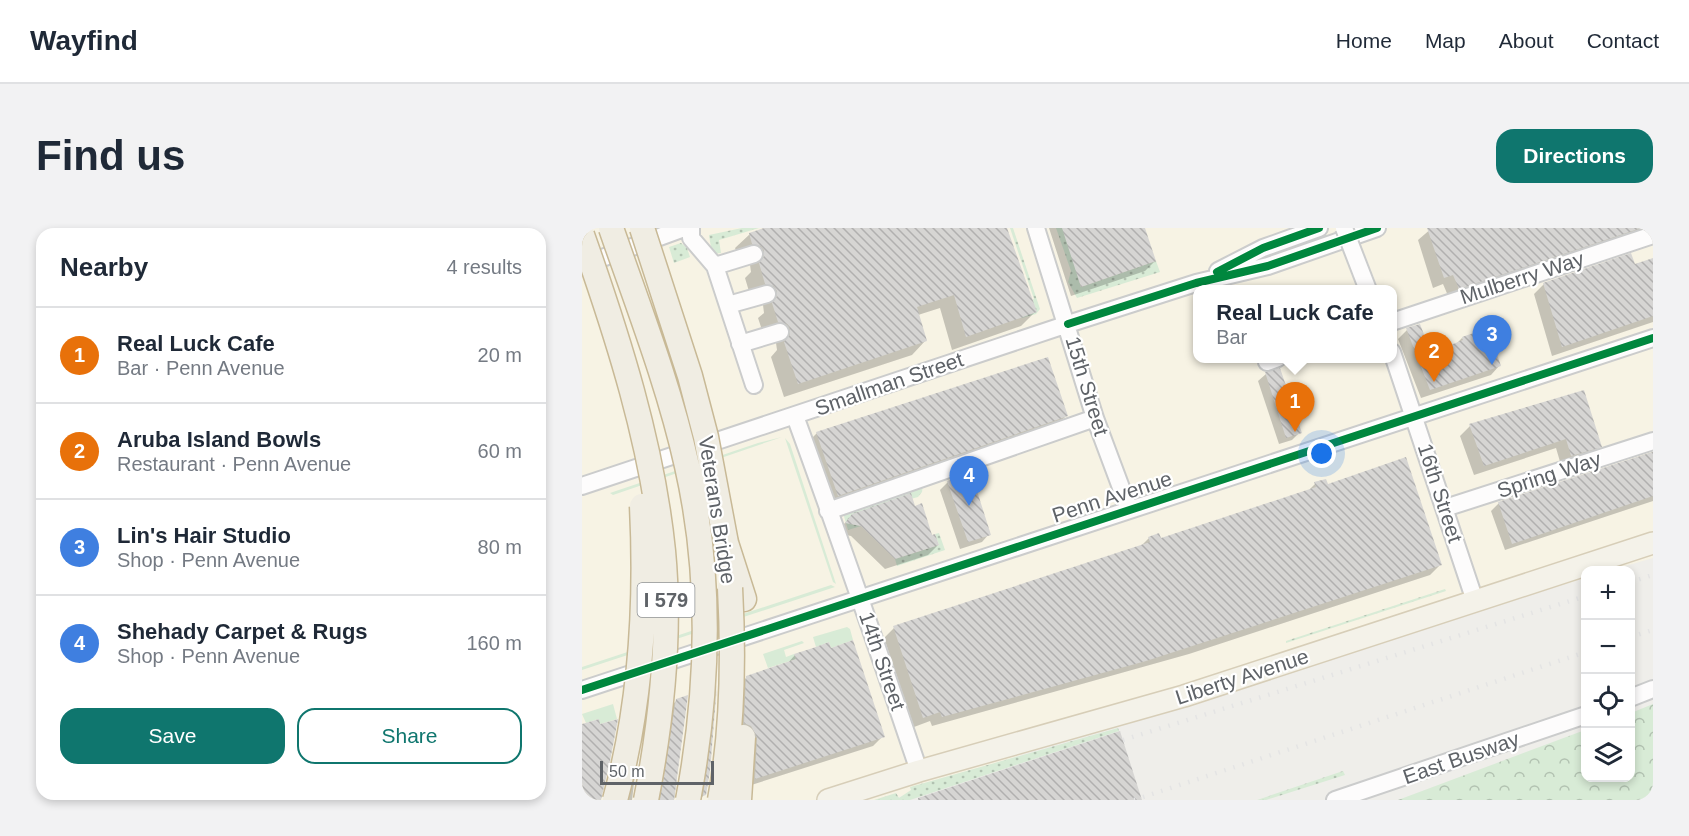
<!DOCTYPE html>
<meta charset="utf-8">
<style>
body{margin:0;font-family:Arial,sans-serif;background:#f2f2f3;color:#1f2937}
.controls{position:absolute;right:18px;bottom:18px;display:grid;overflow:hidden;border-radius:12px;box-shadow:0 3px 9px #0003}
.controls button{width:54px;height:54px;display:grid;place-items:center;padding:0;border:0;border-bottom:2px solid #e0e1e3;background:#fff;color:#1f2937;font:30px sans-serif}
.scale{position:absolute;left:18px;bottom:15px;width:114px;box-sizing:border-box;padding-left:6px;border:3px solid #5f6368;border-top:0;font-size:16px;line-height:21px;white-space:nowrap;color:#5f6368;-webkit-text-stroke:4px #fff;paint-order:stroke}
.you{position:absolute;left:740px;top:226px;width:21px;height:21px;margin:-15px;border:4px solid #fff;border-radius:50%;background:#1a73e8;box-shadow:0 0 0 9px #1a73e833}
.badge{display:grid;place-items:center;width:39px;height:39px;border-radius:50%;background:#0f766e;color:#fff;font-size:20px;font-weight:700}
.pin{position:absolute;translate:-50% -50px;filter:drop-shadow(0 2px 3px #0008)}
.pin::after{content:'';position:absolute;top:32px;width:21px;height:18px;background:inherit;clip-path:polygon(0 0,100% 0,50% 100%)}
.popup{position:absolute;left:611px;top:57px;width:204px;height:78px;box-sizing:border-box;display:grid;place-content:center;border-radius:12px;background:#fff;filter:drop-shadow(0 2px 4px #0005);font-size:20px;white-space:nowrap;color:#747a83}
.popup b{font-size:22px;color:#1f2937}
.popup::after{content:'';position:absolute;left:50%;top:100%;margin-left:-12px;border:12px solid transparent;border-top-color:#fff}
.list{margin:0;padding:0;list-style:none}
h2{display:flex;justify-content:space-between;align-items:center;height:78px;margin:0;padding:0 24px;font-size:26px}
h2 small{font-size:20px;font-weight:400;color:#747a83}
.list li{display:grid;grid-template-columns:39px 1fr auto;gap:18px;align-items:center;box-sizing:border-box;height:96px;padding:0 24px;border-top:2px solid #e0e1e3}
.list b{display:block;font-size:22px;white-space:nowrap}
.list p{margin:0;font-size:20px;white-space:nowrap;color:#747a83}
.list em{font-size:20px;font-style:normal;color:#747a83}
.actions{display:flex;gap:12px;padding:18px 24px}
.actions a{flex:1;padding:14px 0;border:2px solid #0f766e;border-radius:18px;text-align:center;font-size:21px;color:#0f766e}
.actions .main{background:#0f766e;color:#fff}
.icon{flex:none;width:33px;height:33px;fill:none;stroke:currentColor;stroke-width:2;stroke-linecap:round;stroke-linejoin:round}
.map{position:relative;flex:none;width:1071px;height:572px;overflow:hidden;border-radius:18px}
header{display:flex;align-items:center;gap:36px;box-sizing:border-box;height:84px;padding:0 30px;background:#fff;border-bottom:2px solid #e0e1e3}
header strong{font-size:28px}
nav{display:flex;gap:33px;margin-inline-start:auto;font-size:21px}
.intro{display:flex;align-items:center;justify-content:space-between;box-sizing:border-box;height:144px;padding:0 36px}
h1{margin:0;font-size:42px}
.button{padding:15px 27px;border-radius:18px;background:#0f766e;color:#fff;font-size:21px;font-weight:700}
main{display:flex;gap:36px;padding:0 36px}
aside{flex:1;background:#fff;border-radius:18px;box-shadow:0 3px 9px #0003}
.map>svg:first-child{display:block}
.commercial{fill:#f7f3e4;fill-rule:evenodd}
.grass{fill:url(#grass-dots)}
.forest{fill:url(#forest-crowns)}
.garden{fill:#d8ebd6}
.shadow{fill:#0003}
.building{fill:url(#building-back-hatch)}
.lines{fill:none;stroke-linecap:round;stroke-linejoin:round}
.minor-casing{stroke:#cbcccc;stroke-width:20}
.major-casing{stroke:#d7ceb8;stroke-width:24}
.highway-casing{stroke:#c8b996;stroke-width:27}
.minor{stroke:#fdfcfc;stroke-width:16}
.major{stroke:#f4f2e9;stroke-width:21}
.highway{stroke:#f0ede3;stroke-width:24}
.rail{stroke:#e4e4e4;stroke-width:4.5;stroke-dasharray:1.5 8;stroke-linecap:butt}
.minor-bridge-casing{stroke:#cbcccc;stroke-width:20;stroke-linecap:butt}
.highway-bridge-casing{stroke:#c8b996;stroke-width:27;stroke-linecap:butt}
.minor-bridge{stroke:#fdfcfc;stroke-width:16}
.highway-bridge{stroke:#f0ede3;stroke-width:24}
.cycleway-casing{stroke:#fff;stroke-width:11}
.cycleway{stroke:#00873e;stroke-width:8}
.labels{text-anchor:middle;stroke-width:4.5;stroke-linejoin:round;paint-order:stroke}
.shield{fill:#fff;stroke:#8f9295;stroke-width:1.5}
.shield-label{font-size:20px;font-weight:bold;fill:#5f6368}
.street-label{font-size:21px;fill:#5f6368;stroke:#fff}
</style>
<header>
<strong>Wayfind</strong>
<nav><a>Home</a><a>Map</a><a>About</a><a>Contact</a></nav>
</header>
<div class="intro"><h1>Find us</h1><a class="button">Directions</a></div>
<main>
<aside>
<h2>Nearby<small>4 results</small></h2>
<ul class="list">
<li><span class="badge" style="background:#e8710a">1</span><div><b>Real Luck Cafe</b><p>Bar · Penn Avenue</p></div><em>20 m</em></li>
<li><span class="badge" style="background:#e8710a">2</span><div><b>Aruba Island Bowls</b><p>Restaurant · Penn Avenue</p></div><em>60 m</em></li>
<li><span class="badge" style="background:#3f7fe0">3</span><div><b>Lin's Hair Studio</b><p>Shop · Penn Avenue</p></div><em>80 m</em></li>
<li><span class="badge" style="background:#3f7fe0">4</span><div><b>Shehady Carpet &amp; Rugs</b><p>Shop · Penn Avenue</p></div><em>160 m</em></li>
</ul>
<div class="actions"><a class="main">Save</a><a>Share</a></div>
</aside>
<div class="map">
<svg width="1071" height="572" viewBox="0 0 1071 572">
<defs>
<pattern id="grass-dots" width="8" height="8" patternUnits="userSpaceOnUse" patternTransform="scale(1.5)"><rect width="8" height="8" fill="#d8ebd6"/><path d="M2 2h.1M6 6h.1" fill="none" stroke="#b2c2b1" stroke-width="1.8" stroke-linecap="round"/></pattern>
<pattern id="forest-crowns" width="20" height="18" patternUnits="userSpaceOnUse" patternTransform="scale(1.5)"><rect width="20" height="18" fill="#d8ebd6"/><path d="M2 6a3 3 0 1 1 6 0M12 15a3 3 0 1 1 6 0" fill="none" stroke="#b2c2b1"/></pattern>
<pattern id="building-back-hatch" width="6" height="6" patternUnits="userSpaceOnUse" patternTransform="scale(1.5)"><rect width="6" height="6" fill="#d6d5d3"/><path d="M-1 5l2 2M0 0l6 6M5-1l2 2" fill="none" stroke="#b1b0af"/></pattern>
</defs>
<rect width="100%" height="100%" fill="#efeeea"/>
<path class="commercial" d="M0,0H1071V330L1029,342L1004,343L1003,350L543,491L308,572H0ZM616,62H810V130H616Z"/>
<path class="grass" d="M160,0H177L137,12L139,25L130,26L127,7Z
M428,0H431L458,81L454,86L440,90L436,77L452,71Z
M474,0H482L499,59L574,33L578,44L495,70L486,54L489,43Z
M99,15L105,20L108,29L92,35L87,19Z
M341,256L340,264L336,269L269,287L268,296L279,298L266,302L261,285Z
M357,305L363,322L315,338L313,331L357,317L353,306Z
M863,361L864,363L704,415V413Z
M536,500L537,503L328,572H292L314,565L317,570L329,562L328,559Z
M761,543L763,547L684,572H675Z"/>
<path class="forest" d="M1071,476V572H816L1003,502L1004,550H1048L1049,485Z"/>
<path class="garden" d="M200,209L31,267L28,265L176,215Z
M203,210L208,216L254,356L251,354Z
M249,357L253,359L0,442V439Z
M265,399L268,401L271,412L249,420L247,414L234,419L231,409Z
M220,413L222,415L202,422L204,429L212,426L214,431L186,440L181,426Z
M31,476L35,491L18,496L16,491L4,495L0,486Z"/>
<path class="shadow" d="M187,0H424L453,84L439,98L370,122L358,80L336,87L344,112L330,127L202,169L189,129L195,122L194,115L191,110L182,108L176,90L182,85L181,77L178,72L169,70L163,50L169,44L168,37L165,32L157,30L153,20L168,6Z
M467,0H562L573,33L563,43L489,68Z
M850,0H1071L867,70L861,56L851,60L836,12Z
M1071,32V94L970,128L952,66L962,56Z
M825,102L848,127L873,117L880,110L917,138L909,147L839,170L816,111Z
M684,146L718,204L710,212L697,216L676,153Z
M1001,164L1018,218L1008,228L979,237L974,220L892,247L878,208L888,198Z
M484,188L468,204L240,284L219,221L235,205Z
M1071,224V273L923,322L909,283L917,275Z
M366,254L407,306L400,314L378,321L358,262Z
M733,256L745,257L858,337L848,347L607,426L350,498L348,493L332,499L302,410L312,400L559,318L567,310L578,312L725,264Z
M333,279L356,317L346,327L303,341L269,308L254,305L270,287Z
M213,427L301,508L291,518L163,559L155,459L165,449L205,436Z
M134,461L123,566L117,572L126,469Z
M104,469L92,572H71L84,483L94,473Z
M53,547L50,572H40L45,554Z"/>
<path class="building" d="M182,0H425L455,84L384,109L372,67L335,79L345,113L216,156L202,114L208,107V100L205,96L196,94L190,75L195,69V63L192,58L183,56L177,35L182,29V22L179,18L170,16L167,5Z
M480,0H563L574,33L499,59Z
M845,0H1059L877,61L871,47L862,50Z
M1049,25L1053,36L1071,30V88L980,119L961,55Z
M838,96L849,125L881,112L880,109L906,100L919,138L848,162L824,100Z
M466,129L486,188L256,268L234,204Z
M698,140L720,205L704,210L683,144Z
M1002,162L1020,219L989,228L984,211L902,238L887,196Z
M1071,224V268L930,316L916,274Z
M824,229L860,337L564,433L360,489L358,484L341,490L311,398L568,314L566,309L577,305L579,310L734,259L732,254L744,251L746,256Z
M389,244L409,307L386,314L365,253Z
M329,265L333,278L340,275L350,307L353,306L357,317L313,331L279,298L263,295L270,286Z
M271,412L303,509L173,551L175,509L169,498L162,495L164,448L214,431L212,426L231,420L247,414L249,420Z
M135,457L128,543L124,567L121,568Z
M106,467L92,572H78L94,471Z
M17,491L18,496L36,491L28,533L19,572H0V496Z
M538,503L560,572H336V570Z"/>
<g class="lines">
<defs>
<path id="minor" d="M109,0V10L133,38L172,157
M454,0L513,190L547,281
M1,37L102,0
M133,38L172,26
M636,43L681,20L737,0
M146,77L185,66
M810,94L1071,7
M158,116L198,104
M810,124L893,373
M685,134L696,130
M213,188C256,306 297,424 337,543
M0,258L486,96L614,55L686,38L795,0
M863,280L1071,213
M246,283L513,190
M0,462L1071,110
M1048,470L1071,461
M753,572L1004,487"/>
<path id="major" d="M246,572L337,543L602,468L1071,315"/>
<path id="highway" d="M144,315L162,371"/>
</defs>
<use href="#minor" class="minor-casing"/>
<use href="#major" class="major-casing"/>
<use href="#highway" class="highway-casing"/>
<use href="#minor" class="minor"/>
<use href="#major" class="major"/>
<use href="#highway" class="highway"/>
<path class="rail" d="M1048,354L1071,347
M1048,409L1071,402
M541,512L1004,368
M552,572L1004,424"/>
<defs>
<path id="minor-bridge" d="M762,0L786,62"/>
<path id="highway-bridge" d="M29,0C56,78 87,157 105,238C130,348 127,461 106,572
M60,0L108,148L124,209L144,315
M0,7C36,109 70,215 81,323C89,407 80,490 64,572
M33,572C59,477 65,377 60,278
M138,572C151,501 152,432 148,360
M157,572L161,509"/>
</defs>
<use href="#minor-bridge" class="minor-bridge-casing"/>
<use href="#highway-bridge" class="highway-bridge-casing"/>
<use href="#minor-bridge" class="minor-bridge"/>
<use href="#highway-bridge" class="highway-bridge"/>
<defs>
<path id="cycleway" d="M635,44L681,20L737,0
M486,96L614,55L686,38L795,0
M0,462L1071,110"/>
</defs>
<use href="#cycleway" class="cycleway-casing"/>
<use href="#cycleway" class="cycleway"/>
</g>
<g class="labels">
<rect class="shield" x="55.5" y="355" width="57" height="34" rx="4.5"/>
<g class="shield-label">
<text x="84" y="379">I 579</text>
</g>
<g class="street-label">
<text transform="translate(940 50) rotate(-18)" y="7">Mulberry Way</text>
<text transform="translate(307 156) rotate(-19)" y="7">Smallman Street</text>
<text transform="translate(505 158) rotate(73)" y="7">15th Street</text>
<text transform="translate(967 247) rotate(-18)" y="7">Spring Way</text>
<text transform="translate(858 265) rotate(72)" y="7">16th Street</text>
<text transform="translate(530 269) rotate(-18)" y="7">Penn Avenue</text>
<text transform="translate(135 282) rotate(81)" y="7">Veterans Bridge</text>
<text transform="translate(300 433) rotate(71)" y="7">14th Street</text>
<text transform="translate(660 449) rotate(-18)" y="7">Liberty Avenue</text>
<text transform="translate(879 530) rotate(-19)" y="7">East Busway</text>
</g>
</g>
</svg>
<div class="controls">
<button>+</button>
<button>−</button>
<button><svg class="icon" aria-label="locate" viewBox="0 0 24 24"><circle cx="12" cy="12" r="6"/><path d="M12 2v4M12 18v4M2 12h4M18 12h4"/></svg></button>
<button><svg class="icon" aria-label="layers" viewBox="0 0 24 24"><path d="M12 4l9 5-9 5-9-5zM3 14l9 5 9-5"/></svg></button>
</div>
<div class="scale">50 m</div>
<div class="you"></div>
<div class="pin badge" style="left:713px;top:204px;background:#e8710a">1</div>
<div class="popup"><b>Real Luck Cafe</b>Bar</div>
<div class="pin badge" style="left:852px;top:154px;background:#e8710a">2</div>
<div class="pin badge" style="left:910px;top:137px;background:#3f7fe0">3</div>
<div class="pin badge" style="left:387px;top:278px;background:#3f7fe0">4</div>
</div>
</main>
